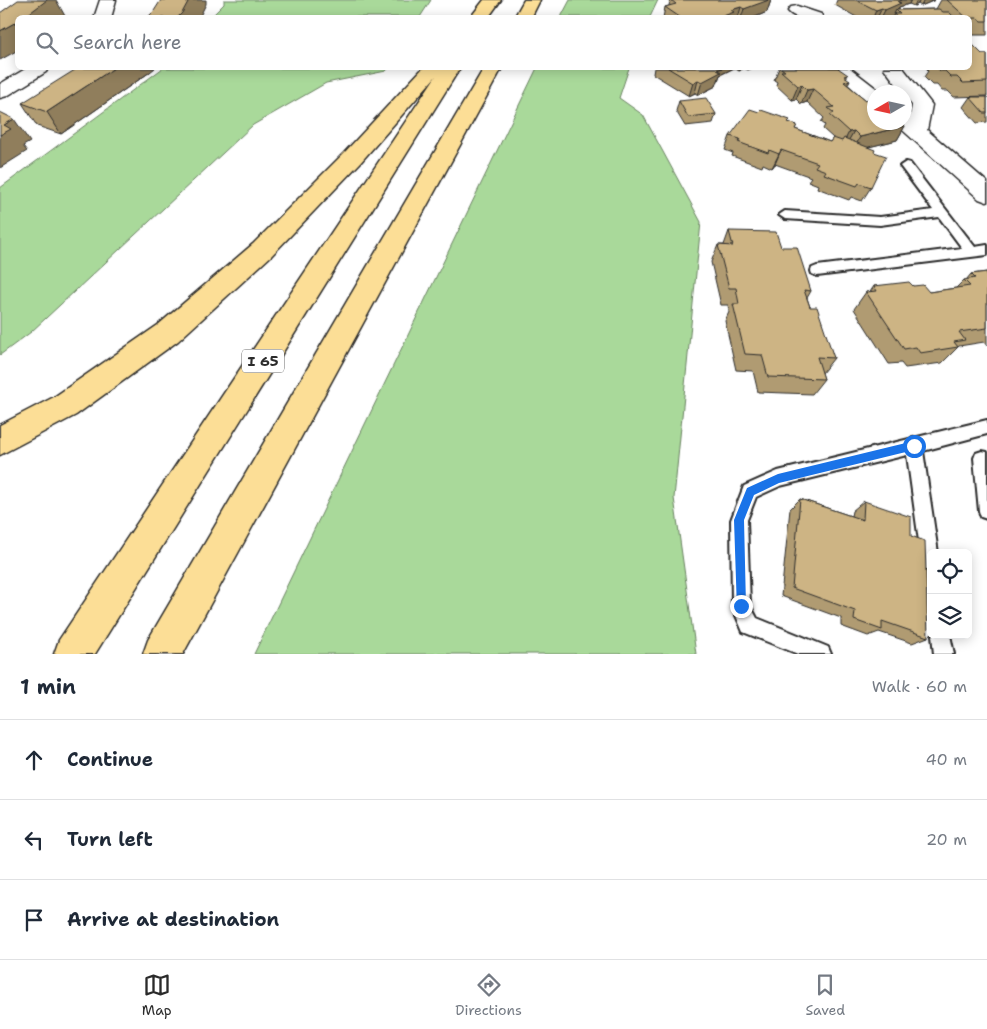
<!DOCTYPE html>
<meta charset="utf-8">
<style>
body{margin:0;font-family:"Shantell Sans",sans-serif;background:#f2f2f3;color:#1f2937}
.controls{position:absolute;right:15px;bottom:15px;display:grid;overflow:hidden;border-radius:8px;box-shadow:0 2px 12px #0003}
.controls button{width:45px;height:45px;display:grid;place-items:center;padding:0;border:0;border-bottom:1px solid #e0e1e3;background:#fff;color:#1f2937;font:25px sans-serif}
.compass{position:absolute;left:867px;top:85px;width:45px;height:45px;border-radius:50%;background:#fff;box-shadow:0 2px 12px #0003;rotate:261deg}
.stop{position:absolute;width:15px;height:15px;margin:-11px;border:4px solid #1a73e8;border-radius:50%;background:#fff}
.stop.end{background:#1a73e8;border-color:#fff;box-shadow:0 1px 5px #0008}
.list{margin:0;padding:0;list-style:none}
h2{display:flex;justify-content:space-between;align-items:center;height:65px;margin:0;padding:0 20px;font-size:21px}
h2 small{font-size:16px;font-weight:400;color:#747a83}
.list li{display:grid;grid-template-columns:32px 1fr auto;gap:15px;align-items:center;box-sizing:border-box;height:80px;padding:0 20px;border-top:1px solid #e0e1e3}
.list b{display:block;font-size:19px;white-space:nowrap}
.list em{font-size:16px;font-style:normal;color:#747a83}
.icon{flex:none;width:28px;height:28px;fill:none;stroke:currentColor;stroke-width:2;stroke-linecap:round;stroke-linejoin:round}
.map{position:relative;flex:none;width:987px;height:654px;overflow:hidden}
.search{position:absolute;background:#fff;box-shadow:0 2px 12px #0003;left:15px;right:15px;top:15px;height:55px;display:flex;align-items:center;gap:12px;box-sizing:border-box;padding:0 18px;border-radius:8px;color:#747a83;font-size:19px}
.sheet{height:305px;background:#fff}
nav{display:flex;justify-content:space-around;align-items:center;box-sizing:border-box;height:70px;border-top:1px solid #e0e1e3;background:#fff;font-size:14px;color:#747a83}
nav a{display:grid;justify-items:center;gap:2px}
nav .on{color:#2b2b2b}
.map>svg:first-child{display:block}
.green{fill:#a9d99a;stroke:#6a8262}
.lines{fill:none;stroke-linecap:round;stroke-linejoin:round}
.service-casing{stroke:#2b2b2b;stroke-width:4}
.minor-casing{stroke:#2b2b2b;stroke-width:3}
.motorway-casing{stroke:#2b2b2b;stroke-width:3}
.service{fill:#fff;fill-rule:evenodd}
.minor{fill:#fff;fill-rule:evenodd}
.motorway{fill:#fcde96;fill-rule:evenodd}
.wall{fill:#b09b72;stroke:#2b2b2b}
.shaded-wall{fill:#907e5c;stroke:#2b2b2b}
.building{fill:#cdb484;stroke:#2b2b2b}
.route{fill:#1a73e8}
.labels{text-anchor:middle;stroke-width:5;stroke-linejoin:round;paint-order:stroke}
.shield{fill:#fff;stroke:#6b6b6b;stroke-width:1}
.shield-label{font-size:14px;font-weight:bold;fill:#2b2b2b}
</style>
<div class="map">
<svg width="987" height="654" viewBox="0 0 987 654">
<rect width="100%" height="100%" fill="#fff"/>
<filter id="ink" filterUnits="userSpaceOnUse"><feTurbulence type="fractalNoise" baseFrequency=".02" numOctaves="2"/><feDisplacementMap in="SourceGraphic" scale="10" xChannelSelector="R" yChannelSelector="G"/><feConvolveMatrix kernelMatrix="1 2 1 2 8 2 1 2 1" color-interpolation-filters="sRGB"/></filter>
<g filter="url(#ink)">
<path class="green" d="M224,0H431L420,17H211L224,4Z
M570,0H658L650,17H561Z
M163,68H389L386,71L326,83L253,125L31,332L0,355V188Z
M537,68H629L619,98L643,115L701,222L674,498L696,654H254Z"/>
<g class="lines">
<defs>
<path id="service" d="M906,162L910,163L975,247L987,245V255L817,276L812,274L811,271L812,268L817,266L962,248L939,217L880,225L785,219L779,215L785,211L880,217L933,210L900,166Z
M987,420V434L923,451L938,553H931V572L925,569L922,563L907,455L780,486L756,497L747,520L750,605L757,618L828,647L831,654H798L743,632L732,606L731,520L744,486L778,471Z
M982,451L987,452V519L981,517L979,511L974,458L976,453Z
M932,635H950L954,654H934Z"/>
<path id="minor" d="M100,0H116L111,18H94Z
M797,6L821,14L823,18C812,18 796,21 788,11L791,7Z
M27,68H48L46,72L7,96L0,98V84Z
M830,68H850L881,92H874V103L867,101Z
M884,68H903L929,101L932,105L927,130L987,182V202L979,199L897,125L895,122H904V115L910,116L912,105L904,96V92H902Z"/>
<path id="motorway" d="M484,0H501L488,18H470Z
M524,0H540L531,18H514Z
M423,68H460L95,654H54L59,640L436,76L360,163L271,256L178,341L76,415L0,455V425L54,397L158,325L253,244L344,153Z
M484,68H502L183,654H143L148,640Z"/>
</defs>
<use href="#service" class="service-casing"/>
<use href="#minor" class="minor-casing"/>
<use href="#motorway" class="motorway-casing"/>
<use href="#service" class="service"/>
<use href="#minor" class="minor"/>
<use href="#motorway" class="motorway"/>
</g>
<path class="wall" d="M670,0H771L767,12L753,18H663L665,7L669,6Z
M837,0H935L921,6L918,4L914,6L909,4L899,7L898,10L936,9L941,0H987V35H972L970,32V18H858L835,5Z
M982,54H987V96L954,97L948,91H942L937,85H932L924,77L928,71L926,69L928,68H970Z
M654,68H753L748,70L744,68L739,71L734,68L720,75L716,86L698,95L695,93L689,96L653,74Z
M779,68H838L846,78L847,85L866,100L905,126L897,140L868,147L874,152L871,187L862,201L851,197L849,200L817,188L818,185L808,181L811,177L775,164L772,168L763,164L762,167L732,156L733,153L725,150L730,136L788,122L797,125L795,129L830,142L833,138L823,129L825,125L821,122L824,118L807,102L801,104L796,99L792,100L776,85L777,82L774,80Z
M150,72L61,134L37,126L22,103Z
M970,97H987V122L977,123L963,107Z
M679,101L716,114L713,123L685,126L676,111Z
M729,231L781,247L811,291L807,298L810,307L834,358L822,373L824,379L812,394L758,392L753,371L736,370L725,321L729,312L728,305H721L711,262L718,245H724Z
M987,272V346L984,342L959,346L942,363L905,368L901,363L889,364L854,309L866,292H870L874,286H913L929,292L956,288L964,280H966L971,274Z
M800,499L851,516L852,511L864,501L911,536L928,637L912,643L879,632L868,636L841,626V618L781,596L790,509Z"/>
<path class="shaded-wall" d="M37,0H56L65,16L64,18H23Z
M189,0H206V4L199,18H177Z
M763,0H771L767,12L753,18H741L744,9Z
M896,0H911L909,4L899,7L897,11L896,10L892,18H881L885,10Z
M917,0H920L918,4L914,6Z
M924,0H935L921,6Z
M741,7L738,18H718L731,10Z
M882,8L877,18H873L876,10Z
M18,21V50L0,60V31Z
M114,68H155L150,72L61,134L47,112Z
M717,68H734L720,75L716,86L698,95L702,82Z
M740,68H744L739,71Z
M848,75L844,81L850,80L843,94L844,76Z
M698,80L695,93L689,96L693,83Z
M802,85L796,99L792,100L798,86Z
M813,89L807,102L801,104L807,90Z
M14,119L30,142L23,146L27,151L0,168V135L4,125Z
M905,126L897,140L853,151L860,137Z
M854,131L846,145L842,146L849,132Z
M781,150L775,164L772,168Z"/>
<path class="building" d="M18,0H47L23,18H18V21L0,31V13Z
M161,0H189L182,13L177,18H147L154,11Z
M671,0H769L744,9L741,7L731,10L734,12L718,18H681L665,7L676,4Z
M856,0H902L898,2L901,3L885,10L882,8L876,10Z
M947,0H987V21H981L977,18H967Z
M939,9L943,12H949L955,18H897L894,14H900L896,10Z
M970,42L982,54H987V82L963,83L957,77H951L945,71H940L937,68H970Z
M78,68H114L47,112L22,103Z
M668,68H723L717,70L721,72L702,82L698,80L693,83Z
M781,68H838L848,75L844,76L850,80L844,82L866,100L871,98L874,101V122H901L905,126L860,137L854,131L849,132L830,115L834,113L828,108L834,107L813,89L807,90L802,85L798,86L781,71H785Z
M970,97H987V113H984Z
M706,98L716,114L688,117L679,101Z
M750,109L759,112L761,110L790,120L788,122L797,125L795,129L830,142L833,138L842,141L844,138L875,150L874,152L886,156L871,187L859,183L857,186L824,174L826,171L815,167L818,163L781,150L779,154L769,150L768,153L738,142L740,139L730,136Z
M0,112L14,119L4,125L11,129L0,135Z
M729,231L776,232L781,247H797L811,291L804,290L810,307H817L834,358L817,357L824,379L768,377L762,355L745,354L733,304H739L736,288H729L718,245L733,246Z
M987,272V328L959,332L965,340L954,342L958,347L920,353L916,347L904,349L866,292L877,291L874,286L909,282L913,286L923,285L929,292L970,286L964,280L975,278L971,274Z
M800,499L863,520L864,501L911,517V536L925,541L928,637L882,621V630L854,620L855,611L792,588Z"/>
</g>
<path class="route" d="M914,441L919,446L914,450L779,483L754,495L744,520L746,606L745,610L741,611L737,610L734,520L747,488L778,474Z"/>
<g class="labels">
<rect class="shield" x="242" y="349.5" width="42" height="23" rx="4"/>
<g class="shield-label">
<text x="263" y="366">I 65</text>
</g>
</g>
</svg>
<div class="controls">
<button><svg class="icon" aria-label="locate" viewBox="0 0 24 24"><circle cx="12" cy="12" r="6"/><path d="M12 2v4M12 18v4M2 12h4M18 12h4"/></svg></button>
<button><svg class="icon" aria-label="layers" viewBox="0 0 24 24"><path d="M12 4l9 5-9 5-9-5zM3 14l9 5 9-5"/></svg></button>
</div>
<svg class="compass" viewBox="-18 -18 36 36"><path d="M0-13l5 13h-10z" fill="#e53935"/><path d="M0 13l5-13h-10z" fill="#747a83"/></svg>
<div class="stop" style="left:914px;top:446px"></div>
<div class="stop end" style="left:741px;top:606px"></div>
<div class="search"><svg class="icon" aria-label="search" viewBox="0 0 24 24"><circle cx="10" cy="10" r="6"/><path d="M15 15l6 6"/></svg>Search here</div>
</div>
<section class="sheet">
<h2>1 min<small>Walk · 60 m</small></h2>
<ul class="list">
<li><svg class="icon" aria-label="ahead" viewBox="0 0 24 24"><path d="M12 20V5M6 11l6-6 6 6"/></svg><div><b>Continue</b></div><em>40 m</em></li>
<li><svg class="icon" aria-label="left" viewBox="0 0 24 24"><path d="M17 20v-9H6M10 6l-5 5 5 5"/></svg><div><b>Turn left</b></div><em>20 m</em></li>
<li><svg class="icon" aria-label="arrive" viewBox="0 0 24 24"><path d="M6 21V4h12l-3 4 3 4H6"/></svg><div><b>Arrive at destination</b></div></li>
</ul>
</section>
<nav>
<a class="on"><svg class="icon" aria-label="map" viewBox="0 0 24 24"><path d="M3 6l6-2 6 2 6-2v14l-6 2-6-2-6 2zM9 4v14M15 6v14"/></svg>Map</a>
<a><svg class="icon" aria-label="directions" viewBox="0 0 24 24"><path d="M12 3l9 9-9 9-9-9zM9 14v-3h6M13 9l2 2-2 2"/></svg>Directions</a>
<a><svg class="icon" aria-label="saved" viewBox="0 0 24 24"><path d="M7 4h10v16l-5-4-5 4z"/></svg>Saved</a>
</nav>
